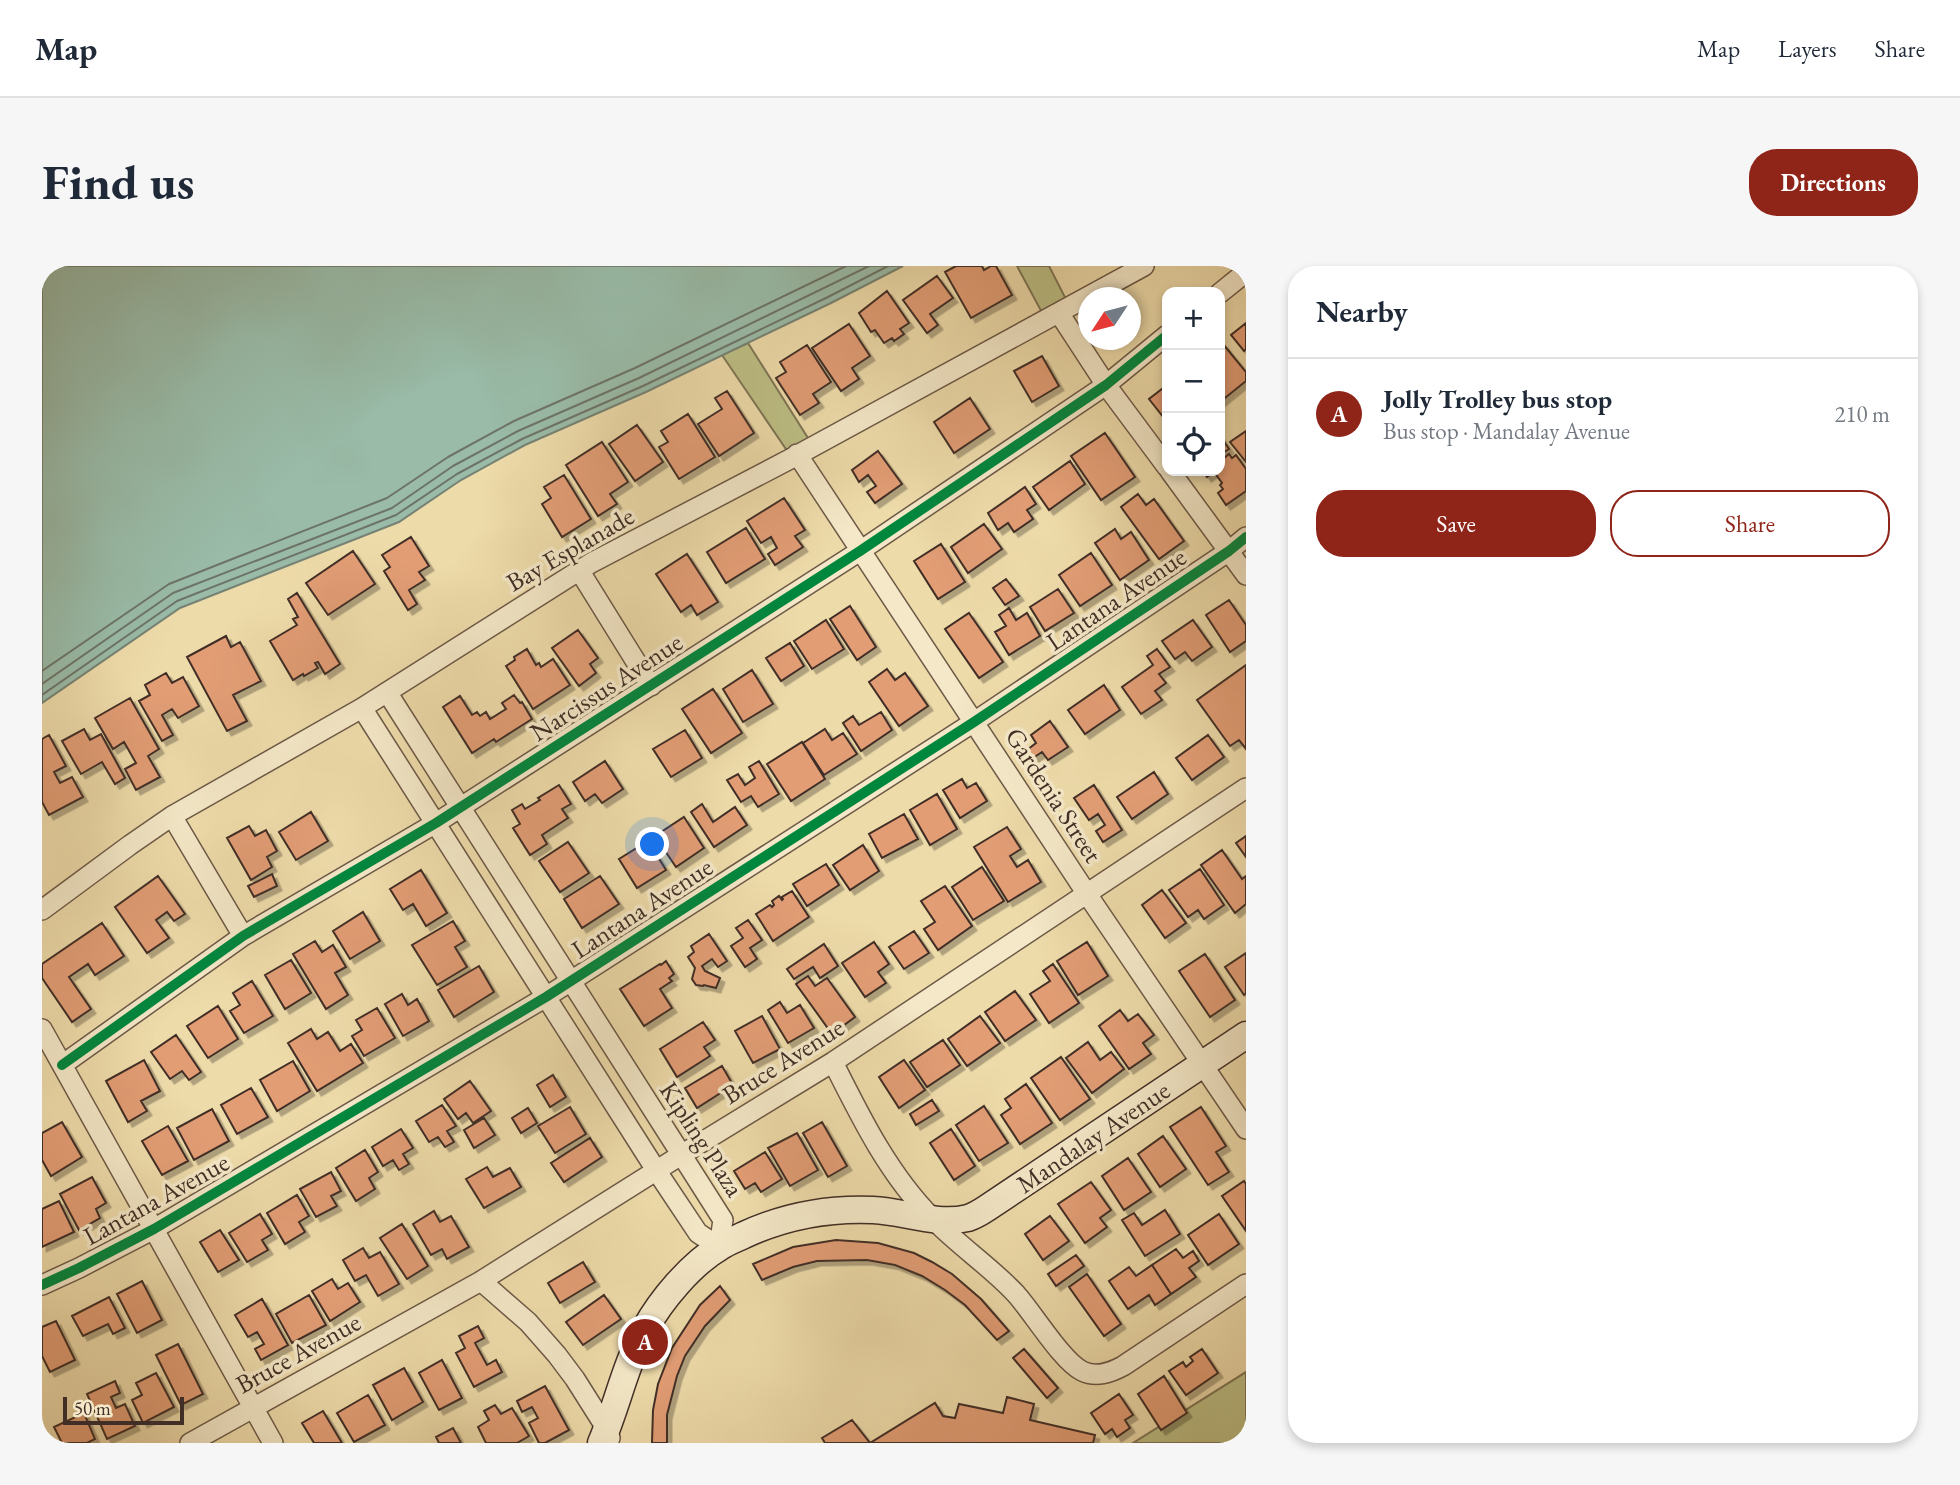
<!DOCTYPE html>
<meta charset="utf-8">
<style>
body{margin:0;font-family:"EB Garamond",serif;background:#f6f6f7;color:#1f2937}
.controls{position:absolute;right:21px;top:21px;display:grid;overflow:hidden;border-radius:14px;box-shadow:0 4px 10px #0003}
.controls button{width:63px;height:63px;display:grid;place-items:center;padding:0;border:0;border-bottom:2px solid #e0e1e3;background:#fff;color:#1f2937;font:35px sans-serif}
.compass{position:absolute;left:1036px;top:21px;width:63px;height:63px;border-radius:50%;background:#fff;box-shadow:0 4px 10px #0003;rotate:234deg}
.scale{position:absolute;left:21px;bottom:18px;width:121px;box-sizing:border-box;padding-left:7px;border:4px solid #412e26;border-top:0;font-size:19px;line-height:24px;white-space:nowrap;color:#412e26;-webkit-text-stroke:5px #f4e8c8;paint-order:stroke}
.you{position:absolute;left:611px;top:579px;width:24px;height:24px;margin:-18px;border:5px solid #fff;border-radius:50%;background:#1a73e8;box-shadow:0 0 0 10px #1a73e833}
.badge{display:grid;place-items:center;width:46px;height:46px;border-radius:50%;background:#8f2418;color:#fff;font-size:23px;font-weight:700}
.pin{position:absolute;translate:-50% -50%;border:4px solid #fff;box-shadow:0 2px 7px #0006}
.list{margin:0;padding:0;list-style:none}
h2{display:flex;justify-content:space-between;align-items:center;height:91px;margin:0;padding:0 28px;font-size:30px}
h2 small{font-size:23px;font-weight:400;color:#747a83}
.list li{display:grid;grid-template-columns:46px 1fr auto;gap:21px;align-items:center;box-sizing:border-box;height:112px;padding:0 28px;border-top:2px solid #e0e1e3}
.list b{display:block;font-size:26px;white-space:nowrap}
.list p{margin:0;font-size:23px;white-space:nowrap;color:#747a83}
.list em{font-size:23px;font-style:normal;color:#747a83}
.actions{display:flex;gap:14px;padding:21px 28px}
.actions a{flex:1;padding:16px 0;border:2px solid #8f2418;border-radius:28px;text-align:center;font-size:24px;color:#8f2418}
.actions .main{background:#8f2418;color:#fff}
.icon{flex:none;width:38px;height:38px;fill:none;stroke:currentColor;stroke-width:2;stroke-linecap:round;stroke-linejoin:round}
.map{position:relative;flex:none;width:1204px;height:1177px;overflow:hidden;border-radius:28px}
header{display:flex;align-items:center;gap:42px;box-sizing:border-box;height:98px;padding:0 35px;background:#fff;border-bottom:2px solid #e0e1e3}
header strong{font-size:33px}
nav{display:flex;gap:38px;margin-inline-start:auto;font-size:24px}
.intro{display:flex;align-items:center;justify-content:space-between;box-sizing:border-box;height:168px;padding:0 42px}
h1{margin:0;font-size:49px}
.button{padding:18px 32px;border-radius:28px;background:#8f2418;color:#fff;font-size:24px;font-weight:700}
main{display:flex;gap:42px;padding:0 42px}
aside{flex:1;background:#fff;border-radius:28px;box-shadow:0 4px 10px #0003}
.map>svg:first-child{display:block}
.green{fill:#bdbf85;stroke:#7f7656;stroke-width:2}
.water{fill:#99bba8;stroke:#768374;stroke-width:2}
.lines{fill:none;stroke-linecap:round;stroke-linejoin:round}
.shore{stroke:#6d7467;stroke-width:2}
.building{fill:#e29d75;stroke:#412e26;stroke-width:2;filter:url(#shadow)}
.street-casing{stroke:#6c5947;stroke-width:22}
.secondary-casing{stroke:#412e26;stroke-width:29}
.street{stroke:#f4e8c8;stroke-width:19}
.secondary{stroke:#f4e8c8;stroke-width:26}
.cycleway-casing{stroke:#f4e8c8;stroke-width:15}
.cycleway{stroke:#00873e;stroke-width:10}
.labels{text-anchor:middle;stroke-width:7;stroke-linejoin:round;paint-order:stroke}
.street-label{font-size:26px;fill:#412e26;stroke:#f4e8c8}
</style>
<header>
<strong>Map</strong>
<nav><a>Map</a><a>Layers</a><a>Share</a></nav>
</header>
<div class="intro"><h1>Find us</h1><a class="button">Directions</a></div>
<main>
<div class="map">
<svg width="1204" height="1177" viewBox="0 0 1204 1177">
<defs>
<filter id="shadow"><feDropShadow dx="4.5" dy="4.5" stdDeviation="0" flood-color="#0004"/></filter>
</defs>
<rect width="100%" height="100%" fill="#eedbaa"/>
<filter id="stains"><feTurbulence type="fractalNoise" baseFrequency=".00286" numOctaves="4"/><feColorMatrix values="0 0 0 0 .2 0 0 0 0 .09 0 0 0 0 .02 0 0 0 .5 -.17"/></filter>
<radialGradient id="worn" r=".72"><stop offset=".6" stop-color="#630" stop-opacity="0"/><stop offset="1" stop-color="#630" stop-opacity=".3"/></radialGradient>
<path class="green" d="M975,0H1007L1028,41L1004,54Z
M706,77L771,180L750,192L680,89Z
M1204,1106V1177H1091Z"/>
<path class="water" d="M0,0H861L789,37L604,126L483,179L419,214L357,256L138,342L0,437Z"/>
<g class="lines">
<path class="shore" d="M0,405L127,318L345,232L406,191L472,155L593,102L804,0
M0,418L131,327L350,242L411,200L476,165L597,112L827,0
M0,429L135,335L354,249L415,208L480,173L601,120L786,31L846,0"/>
</g>
<path class="building" d="M914,0H940L942,4L949,0H954L970,29L929,52L903,6Z
M895,10L911,32L888,48L896,59L885,67L861,34Z
M845,25L867,57L858,63L862,68L852,75L850,72L842,77L833,64L829,66L817,47Z
M1204,57V83L1202,85L1189,69Z
M807,58L828,90L810,102L817,113L799,125L770,82Z
M1181,78L1204,106V115L1178,136V81Z
M765,79L789,116L771,128L777,137L758,149L734,112L744,106L738,96Z
M1000,90L1017,120L990,136L972,105Z
M1125,119V150L1122,152L1107,133Z
M685,125L712,167L677,190L656,158L680,143L673,132Z
M928,132L948,163L912,187L892,156Z
M646,148L673,191L637,213L617,181L626,176L619,165Z
M595,159L621,196L593,215L567,178Z
M1204,165V196L1188,176Z
M1063,167L1093,211L1059,234L1029,190Z
M1178,170L1187,183L1179,188L1182,192L1187,188L1190,192L1194,189L1204,203V225L1184,239L1176,227L1181,223L1178,219L1180,217L1172,206L1165,211L1161,205H1178Z
M560,176L586,216L568,228L575,238L556,250L524,199Z
M836,185L860,218L833,237L825,226L834,220L826,209L817,216L810,204Z
M1028,195L1043,218L1007,244L991,221Z
M522,209L549,253L520,271L500,238L509,232L502,221Z
M983,221L994,238L985,244L991,253L972,266L966,257L956,264L946,247Z
M1096,228L1104,239L1112,233L1142,275L1117,293L1079,241Z
M742,232L763,264L753,270L761,281L733,299L726,288L735,282L729,271L719,277L705,255Z
M942,258L960,283L926,307L909,281Z
M704,262L723,293L684,317L665,286Z
M1073,263L1079,273L1089,266L1107,294L1078,314L1053,277Z
M369,271L387,300L377,306L383,314L367,324L375,338L366,344L342,305L348,301L340,289Z
M899,278L923,316L896,333L872,295Z
M311,285L333,318L286,349L264,317Z
M1049,287L1070,319L1038,340L1017,309Z
M645,288L676,336L655,349L649,339L639,346L614,308Z
M964,313L977,330L963,339L951,322Z
M1016,323L1032,347L1003,365L988,341Z
M255,327L298,398L283,408L276,396L273,397L276,402L262,410L261,408L251,414L228,375L255,359L251,353L256,351L246,333Z
M1187,334L1204,359V375L1188,386L1164,349Z
M808,340L834,381L815,394L788,353Z
M967,342L974,354L985,347L998,370L967,389L953,366L964,360L957,349Z
M927,347L961,396L937,412L903,363Z
M784,354L802,383L770,403L752,375Z
M1151,354L1170,381L1150,395L1143,386L1133,393L1120,375Z
M536,364L556,392L548,398L554,407L537,420L510,382Z
M184,370L189,381L198,376L219,415L191,429L205,455L185,465L145,391Z
M748,377L762,400L739,415L724,392Z
M485,383L494,399L497,397L499,401L511,393L528,419L491,443L464,400L473,394L472,391Z
M1115,383L1128,401L1117,408L1124,417L1113,425L1120,434L1099,448L1080,421L1111,399L1105,390Z
M1204,399V483L1197,474L1188,480L1155,434Z
M845,403L853,414L863,407L886,440L857,460L827,416Z
M710,404L731,438L701,456L681,423Z
M124,407L130,417L141,411L157,440L136,452L130,443L120,449L131,469L120,475L97,435L108,429L103,419Z
M1062,419L1078,444L1043,468L1026,444Z
M671,423L700,467L669,487L640,443Z
M472,429L478,437L480,436L490,453L454,476L452,473L430,487L401,441L418,430L430,449L435,446L438,450L444,446L448,453L464,443L460,437Z
M88,432L117,483L106,490L118,511L94,524L83,503L94,497L82,476L71,483L53,452Z
M839,446L850,464L819,485L801,457L811,450L817,459Z
M1008,455L1026,481L1006,494L1000,486L991,492L985,484L994,477L989,469Z
M42,463L48,474L59,468L83,512L73,518L60,496L39,508L20,475Z
M783,463L790,474L801,467L815,488L782,509L761,477Z
M643,464L660,492L629,511L611,483Z
M7,469L24,500L12,506L18,517L30,511L41,531L7,549L0,536V473Z
M1166,469L1182,491L1150,514L1134,492Z
M760,476L783,513L749,535L725,498Z
M563,495L581,523L560,537L553,528L543,535L531,516Z
M717,495L737,528L716,541L709,530L699,536L685,514L696,508L703,519L713,512L707,501Z
M1112,506L1126,528L1090,553L1075,531Z
M920,513L925,522L934,517L945,535L918,552L901,524Z
M517,519L529,538L520,543L526,552L500,569L505,578L488,589L471,562L478,558L470,544L480,538L483,543L498,534L496,532Z
M1052,519L1080,564L1061,576L1054,565L1063,559L1056,548L1047,554L1032,532Z
M895,528L915,563L888,579L868,544Z
M660,538L671,556L693,541L705,559L672,581L649,546Z
M269,546L286,575L254,594L237,566Z
M862,548L876,573L840,592L827,568Z
M642,551L662,582L634,601L613,570Z
M207,560L213,570L224,564L235,585L225,591L230,601L209,614L185,572Z
M965,561L979,583L968,590L975,601L986,594L999,616L966,636L932,581Z
M1204,570V591L1194,577Z
M606,575L624,604L595,622L577,593Z
M526,576L547,607L518,626L497,595Z
M821,579L837,605L808,624L791,599Z
M1180,584L1200,613L1204,610V638L1193,647L1159,599Z
M784,598L797,619L765,640L751,618Z
M940,601L962,635L931,654L910,621Z
M1158,603L1182,639L1162,653L1156,644L1146,651L1127,624Z
M379,604L405,647L384,660L371,638L361,644L348,623Z
M230,608L235,620L212,631L206,620Z
M116,610L143,648L132,655L125,646L114,654L127,672L105,687L73,641Z
M558,610L577,638L540,662L522,633Z
M903,620L930,660L896,684L882,663L893,656L879,635Z
M1120,624L1144,657L1123,672L1100,639Z
M750,625L767,651L731,675L714,648L728,639L730,641L732,639L730,635L737,630L740,634L741,633L740,631Z
M321,646L338,675L308,693L291,665Z
M706,654L720,674L708,682L715,693L703,701L689,680L701,672L694,662Z
M411,655L423,675L413,681L425,701L395,719L370,679Z
M60,657L82,690L53,709L46,698L27,711L49,743L30,756L0,712V698Z
M872,665L887,687L862,703L847,681Z
M667,668L685,695L676,701L670,693L660,700L663,705L678,712L674,722L662,719L661,720L654,719L650,713L653,702L646,691L652,686L649,680Z
M273,675L280,686L291,679L304,701L293,707L306,729L284,743L251,688Z
M832,676L847,698L836,706L844,717L823,731L800,697Z
M1045,676L1066,710L1036,729L1015,695Z
M782,678L796,700L778,712L771,701L752,713L745,703Z
M1204,687V727L1202,729L1183,701Z
M1163,688L1193,734L1168,751L1137,705Z
M249,694L269,727L243,743L223,709Z
M624,695L632,708L627,712L630,715L618,723L630,742L602,760L578,723L618,698L619,699Z
M1011,698L1037,737L1007,757L988,728L1008,715L1001,705Z
M437,700L452,726L412,751L396,724Z
M766,710L773,720L785,712L813,751L790,768L754,718Z
M210,715L231,750L202,767L188,745L198,739L191,727Z
M973,725L994,754L963,775L943,746Z
M360,728L366,739L375,733L387,755L361,770L343,738Z
M738,736L745,747L758,739L772,762L746,777L726,744Z
M176,740L196,773L166,792L145,760Z
M335,742L353,772L322,790L310,770L320,764L314,754Z
M1078,744L1086,755L1096,748L1112,769L1101,777L1109,788L1087,803L1057,760Z
M720,750L738,783L711,797L693,765Z
M938,750L958,777L925,800L906,773Z
M661,756L673,774L662,781L668,790L635,811L618,783Z
M269,763L275,773L286,766L298,785L309,778L321,797L275,825L246,777Z
M134,769L159,806L147,814L140,805L128,813L109,786Z
M901,774L918,799L885,821L868,796Z
M1046,776L1058,794L1069,786L1082,803L1050,827L1024,792Z
M1019,791L1048,833L1018,854L989,812Z
M102,794L118,825L99,835L105,845L86,856L64,815Z
M862,794L883,824L857,842L837,811Z
M251,795L268,825L235,845L218,814Z
M680,800L691,819L655,842L643,822Z
M511,809L524,831L508,841L495,819Z
M428,815L449,845L431,857L424,847L416,853L402,833Z
M984,818L1010,857L978,878L959,849L969,842L963,833Z
M209,822L226,851L195,868L179,839Z
M890,834L897,845L874,859L868,848Z
M400,839L414,860L405,865L412,876L403,881L396,871L387,876L374,855Z
M942,840L966,877L937,895L914,859Z
M528,841L544,868L513,887L496,860Z
M1159,841L1184,880L1174,886L1187,906L1166,919L1128,861Z
M486,842L495,857L479,867L470,852Z
M170,843L187,875L152,894L135,862Z
M442,852L453,869L432,882L422,864Z
M20,856L40,891L9,910L0,894V867Z
M780,856L805,900L786,911L761,867Z
M126,860L146,895L120,909L100,875Z
M359,863L371,882L361,888L367,898L357,904L351,894L341,900L330,881Z
M909,863L933,900L912,914L888,877Z
M755,867L776,904L748,920L726,882Z
M1121,870L1144,903L1118,921L1096,888Z
M548,872L560,891L522,916L509,897Z
M323,884L336,906L327,912L333,923L314,935L294,902Z
M723,886L740,913L719,926L713,917L703,923L692,905Z
M1086,892L1109,926L1082,944L1060,910Z
M445,901L451,911L468,902L479,921L442,942L424,913Z
M289,906L299,925L289,930L295,940L274,951L258,923Z
M50,911L64,937L54,943L58,952L37,964L18,928Z
M1202,915L1204,918V965L1180,930Z
M1049,916L1069,944L1058,952L1065,961L1043,977L1016,938Z
M255,929L267,950L257,956L263,966L243,978L225,947Z
M17,935L32,966L0,981V943Z
M1123,944L1138,968L1103,990L1080,954L1092,947L1100,959Z
M392,945L398,956L409,950L427,981L405,993L400,983L389,989L371,958Z
M218,948L230,968L220,974L226,984L205,996L187,967Z
M1177,948L1197,978L1166,999L1146,969Z
M1008,950L1027,975L1001,994L983,968Z
M360,958L386,1000L365,1013L338,972Z
M178,964L197,994L176,1006L158,976Z
M794,974L836,977L872,987L890,996L910,1008L939,1033L967,1065L955,1074L923,1039L903,1024L880,1010L853,999L825,994L775,995L751,1001L720,1014L711,998L751,981Z
M321,982L327,992L338,986L357,1018L336,1030L324,1009L313,1015L301,994Z
M1134,983L1141,992L1151,985L1157,995L1147,1002L1154,1011L1129,1028L1110,999Z
M1034,989L1042,1000L1014,1020L1006,1008Z
M541,996L553,1016L518,1037L506,1017Z
M1110,999L1129,1028L1113,1039L1107,1029L1086,1043L1067,1015L1087,1001L1094,1010Z
M1045,1008L1079,1058L1062,1070L1027,1021Z
M290,1013L296,1023L306,1017L318,1036L288,1055L270,1025Z
M100,1015L120,1054L95,1067L75,1028Z
M678,1020L688,1034L663,1060L643,1090L635,1110L625,1149V1177H610L611,1144L616,1118L630,1082L658,1039Z
M267,1029L284,1059L250,1077L234,1048Z
M562,1029L579,1053L541,1079L524,1056Z
M67,1031L83,1062L71,1068L66,1058L41,1070L30,1050Z
M220,1033L246,1079L219,1094L213,1083L222,1078L215,1066L206,1071L193,1049Z
M14,1055L33,1094L8,1106L0,1090V1061Z
M436,1060L442,1072L433,1077L445,1099L454,1094L460,1106L432,1121L414,1087L423,1082L417,1070Z
M136,1078L161,1128L139,1139L114,1089Z
M982,1083L1016,1122L1005,1132L971,1092Z
M1160,1083L1176,1107L1144,1129L1127,1105L1141,1096L1144,1101L1151,1095L1148,1091Z
M400,1094L420,1132L397,1144L377,1107Z
M362,1102L381,1136L350,1154L331,1119Z
M114,1107L132,1141L101,1157L90,1134L100,1129L94,1117Z
M1122,1110L1145,1147L1119,1164L1096,1128Z
M73,1115L78,1127L69,1131L74,1142L83,1138L93,1160L65,1173L45,1128Z
M503,1120L527,1164L503,1177H497L487,1157L496,1152L490,1141L480,1146L475,1135Z
M1077,1128L1091,1149L1083,1154L1088,1162L1075,1171L1070,1163L1063,1168L1049,1147Z
M326,1129L343,1159L312,1176L295,1147Z
M965,1131L992,1138L988,1154L1053,1169L1051,1177H828L893,1137L901,1150L913,1152L917,1138L961,1147Z
M453,1139L459,1148L470,1142L487,1170L475,1177H444L436,1161L447,1154L442,1145Z
M281,1145L300,1177H272L260,1157Z
M42,1147L53,1173L45,1177H20L12,1161Z
M810,1154L828,1177H783L780,1172Z
M411,1162L419,1177H397L394,1171Z"/>
<g class="lines">
<defs>
<path id="street" d="M1178,27L1204,6
M1017,47L1064,119L1125,201
M755,188L1045,628L1204,863
M1128,205L1204,309
M537,304L609,420
M320,442L614,904L656,967L677,981L681,954L345,426
M130,550L201,670
M0,644L88,579L130,550L320,442L549,297L750,192L1102,0
M0,763L231,1177
M791,796C819,852 847,909 891,953C917,980 949,1001 974,1028C991,1047 1020,1095 1040,1105C1054,1112 1068,1107 1081,1100L1204,1018
M20,799L201,670L394,557L818,285L1064,119L1125,69
M439,1015L486,1056L515,1089L533,1113L564,1162L568,1172
M0,1019L37,1002L112,963L504,731L932,456L1187,285L1204,271
M148,1177L439,1015L639,889L791,796L1204,522"/>
<path id="secondary" d="M559,1177C575,1140 583,1099 603,1063C619,1034 649,998 678,981C685,976 694,973 702,969C743,950 785,942 831,944C862,945 894,960 926,952C932,950 939,946 945,942L1204,769"/>
</defs>
<use href="#street" class="street-casing"/>
<use href="#secondary" class="secondary-casing"/>
<use href="#street" class="street"/>
<use href="#secondary" class="secondary"/>
<defs>
<path id="cycleway" d="M20,799L201,670L394,557L818,285L1064,119L1125,69
M0,1019L37,1002L112,963L504,731L932,456L1187,285L1204,271"/>
</defs>
<use href="#cycleway" class="cycleway-casing"/>
<use href="#cycleway" class="cycleway"/>
</g>
<g class="labels">
<g class="street-label">
<text transform="translate(528 283) rotate(-30)" y="9">Bay Esplanade</text>
<text transform="translate(1074 333) rotate(-34)" y="9">Lantana Avenue</text>
<text transform="translate(564 421) rotate(-33)" y="9">Narcissus Avenue</text>
<text transform="translate(1012 529) rotate(57)" y="9">Gardenia Street</text>
<text transform="translate(600 642) rotate(-33)" y="9">Lantana Avenue</text>
<text transform="translate(741 795) rotate(-32)" y="9">Bruce Avenue</text>
<text transform="translate(1051 871) rotate(-34)" y="9">Mandalay Avenue</text>
<text transform="translate(660 873) rotate(57)" y="9">Kipling Plaza</text>
<text transform="translate(114 933) rotate(-29)" y="9">Lantana Avenue</text>
<text transform="translate(256 1087) rotate(-29)" y="9">Bruce Avenue</text>
</g>
</g>
<rect width="100%" height="100%" filter="url(#stains)"/>
<rect width="100%" height="100%" fill="url(#worn)"/>
</svg>
<div class="controls">
<button>+</button>
<button>−</button>
<button><svg class="icon" aria-label="locate" viewBox="0 0 24 24"><circle cx="12" cy="12" r="6"/><path d="M12 2v4M12 18v4M2 12h4M18 12h4"/></svg></button>
</div>
<svg class="compass" viewBox="-18 -18 36 36"><path d="M0-13l5 13h-10z" fill="#e53935"/><path d="M0 13l5-13h-10z" fill="#747a83"/></svg>
<div class="scale">50 m</div>
<div class="you"></div>
<div class="pin badge" style="left:603px;top:1076px">A</div>
</div>
<aside>
<h2>Nearby<small></small></h2>
<ul class="list">
<li><span class="badge">A</span><div><b>Jolly Trolley bus stop</b><p>Bus stop · Mandalay Avenue</p></div><em>210 m</em></li>
</ul>
<div class="actions"><a class="main">Save</a><a>Share</a></div>
</aside>
</main>
